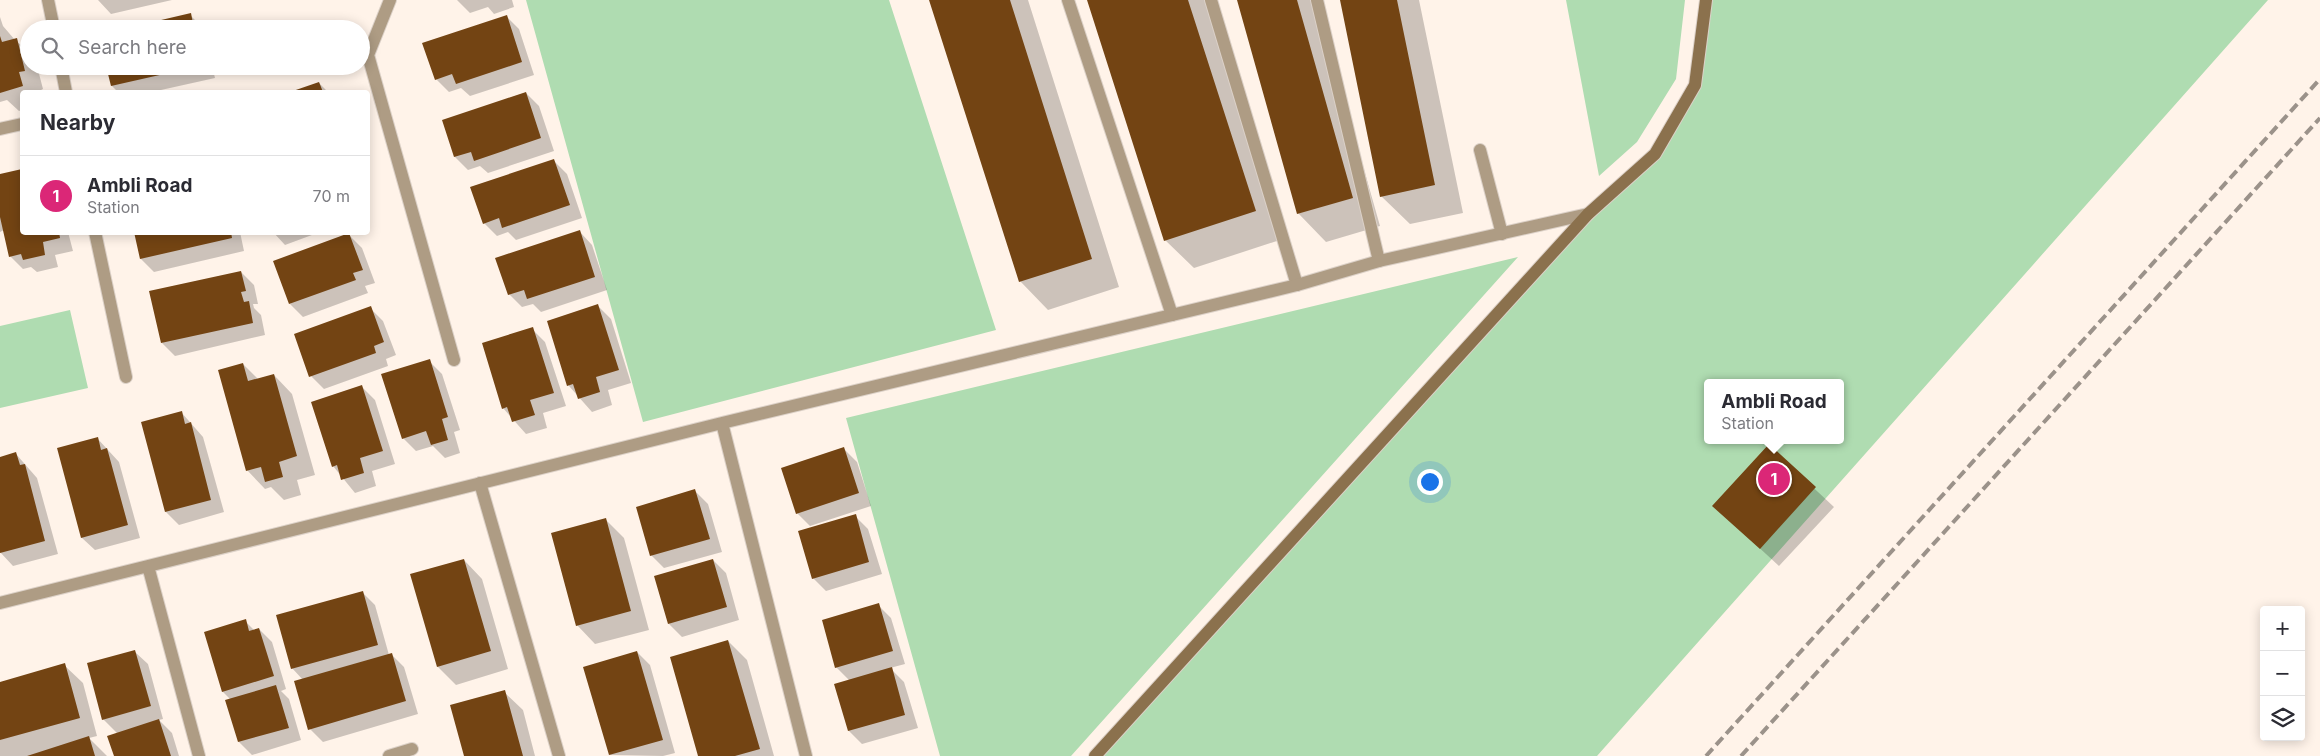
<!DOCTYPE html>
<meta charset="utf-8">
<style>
body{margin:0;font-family:Inter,sans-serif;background:#f2f2f3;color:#2b2b33}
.controls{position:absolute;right:15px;bottom:15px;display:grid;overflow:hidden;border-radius:5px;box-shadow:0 2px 12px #0003}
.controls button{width:45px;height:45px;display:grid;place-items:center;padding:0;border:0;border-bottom:1px solid #e1e1e2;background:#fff;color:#2b2b33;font:25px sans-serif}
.you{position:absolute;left:1429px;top:481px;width:18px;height:18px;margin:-12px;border:4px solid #fff;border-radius:50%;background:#1a73e8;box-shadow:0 0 0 8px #1a73e833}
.badge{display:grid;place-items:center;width:32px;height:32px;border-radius:50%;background:#db2777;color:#fff;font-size:16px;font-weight:700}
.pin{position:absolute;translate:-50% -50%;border:2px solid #fff;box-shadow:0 1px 5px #0006}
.popup{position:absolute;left:1704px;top:379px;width:140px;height:65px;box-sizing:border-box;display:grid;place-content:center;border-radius:5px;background:#fff;filter:drop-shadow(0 1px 4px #0005);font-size:16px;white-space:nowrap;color:#7c7c81}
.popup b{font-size:19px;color:#2b2b33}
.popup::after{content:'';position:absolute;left:50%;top:100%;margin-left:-10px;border:10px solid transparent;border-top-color:#fff}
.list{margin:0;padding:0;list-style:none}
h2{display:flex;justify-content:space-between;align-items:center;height:65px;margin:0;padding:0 20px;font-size:21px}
h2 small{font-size:16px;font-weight:400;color:#7c7c81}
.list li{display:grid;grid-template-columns:32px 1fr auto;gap:15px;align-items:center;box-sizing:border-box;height:80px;padding:0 20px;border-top:1px solid #e1e1e2}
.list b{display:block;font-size:19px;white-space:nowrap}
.list p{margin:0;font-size:16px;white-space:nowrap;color:#7c7c81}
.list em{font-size:16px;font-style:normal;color:#7c7c81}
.icon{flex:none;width:28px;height:28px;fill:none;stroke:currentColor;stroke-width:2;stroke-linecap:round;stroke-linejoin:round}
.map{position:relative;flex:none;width:2320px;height:756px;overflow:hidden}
.search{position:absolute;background:#fff;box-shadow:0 2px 12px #0003;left:20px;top:20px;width:350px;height:55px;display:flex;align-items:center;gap:12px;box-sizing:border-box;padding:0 18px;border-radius:28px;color:#7c7c81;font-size:19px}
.panel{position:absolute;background:#fff;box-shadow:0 2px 12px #0003;left:20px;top:90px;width:350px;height:145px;border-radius:5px}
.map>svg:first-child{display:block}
.green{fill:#afdcb1;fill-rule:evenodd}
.shadow{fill:#0003}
.building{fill:#734413}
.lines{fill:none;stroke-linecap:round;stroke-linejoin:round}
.lane-casing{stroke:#dcd1c8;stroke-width:14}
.street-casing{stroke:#dcd1c8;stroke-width:14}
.secondary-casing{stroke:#dcd1c8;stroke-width:14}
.lane{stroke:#ae9c84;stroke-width:12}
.street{stroke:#ae9c84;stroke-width:12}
.secondary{stroke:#8b714d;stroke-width:12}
.rail{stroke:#9b928a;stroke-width:4;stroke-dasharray:10 5;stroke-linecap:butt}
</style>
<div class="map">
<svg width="2320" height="756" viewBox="0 0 2320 756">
<rect width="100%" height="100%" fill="#fff3e9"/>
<path class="green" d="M526,0H889L996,330L643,422Z
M1566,0H1685L1676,79L1637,142L1599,176Z
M1710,0H2268L1597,756H1103L1590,219L1657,157L1698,87ZM1708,383H1840V440H1708Z
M1518,257L1071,756H940L846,418Z
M70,310L88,388L0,408V326Z"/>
<path class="shadow" d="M98,0H172L111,14Z
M457,0H512L514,7L494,14L488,7L470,13Z
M930,0H1028L1119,287L1048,310L1020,281Z
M1088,0H1206L1283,239L1194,268L1165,240Z
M1238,0H1316L1380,226L1326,242L1298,213Z
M1341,0H1419L1463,213L1410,224L1381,196Z
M190,15L204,29H129Z
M506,16L519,29L534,75L470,96L461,88L449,92L436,79Z
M0,17L3,26L15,40L29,52V66H37L43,89L37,92H22V110L19,111L7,100L0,102Z
M107,66H212L215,78L152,92H118L112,86Z
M319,83L328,92H293Z
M526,93L539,106L554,151L488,173L480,166L468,170L455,157L444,121Z
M554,161L567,174L582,218L516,240L508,232L497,236L484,223Z
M22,170V232H68L73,251L55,255L58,267L37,272L31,267L23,269L10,256L4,230L0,232V175Z
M135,232H240L244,251L154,272L141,259Z
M273,232H320L285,245Z
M580,232L592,245L607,290L541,312L533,304L522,307L509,294Z
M349,235L362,248L375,283L365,286L368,293L303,317L290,304Z
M241,272L254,285L258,304H253L254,308L261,315L265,335L175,356L162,343Z
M598,306L611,319L631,383L608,390L612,405L592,412L569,386L549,321Z
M370,308L383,321L396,355L386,359L388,366L324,389L311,376Z
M532,329L545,342L566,406L543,413L547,428L526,434L503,408Z
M429,361L442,374L460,430L454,432L460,453L445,458L433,446L416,451L403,438Z
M243,364L258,379L274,375L292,394L315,475L297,480L301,495L284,500L271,487L265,489L247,470Z
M362,387L375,400L395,464L372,471L376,486L355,493L333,466Z
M181,412L203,437L224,512L179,525L166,512L142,423Z
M97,438L119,462L140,538L95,550L82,538Z
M1769,446L1834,507L1779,566L1714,506Z
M844,449L857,462L871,506L810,526L797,513Z
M16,454L37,478L58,554L13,566L0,552V458Z
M695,491L708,504L722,552L664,568L651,555Z
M855,516L868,529L882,574L826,591L813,578Z
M606,520L624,538L649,630L595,644L577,625Z
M464,560L482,579L508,669L456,685L438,667Z
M713,560L726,573L739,620L682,637L669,624Z
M362,592L375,605L389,655L391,654L404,667L418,714L323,742L310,729L303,680L292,668Z
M878,605L891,618L905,664L890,668L904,682L918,728L862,744L849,731L850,681L836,667Z
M245,621L255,631L259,629L272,642L286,689L281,691L289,699L301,740L252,755L239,742L231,700L223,692Z
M728,641L747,660L774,756H700Z
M135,652L148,664L163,719L159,720L172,733L179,756H115L118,734L103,719Z
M637,652L650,665L675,753L663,756L610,755Z
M64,665L83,683L97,736L89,738L107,756H0V683Z
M504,692L523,710L535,756H465Z"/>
<path class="building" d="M929,0H1010L1092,259L1019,282Z
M1087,0H1188L1256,211L1164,241Z
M1237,0H1297L1353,198L1297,214Z
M1340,0H1397L1435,185L1380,197Z
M191,13L194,29H127V28Z
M507,15L522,62L456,84L452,74L435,80L422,43Z
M0,36L2,42L17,38L25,71L19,72L23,86L0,93Z
M106,66H195V67L111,86Z
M319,82L323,92H290Z
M526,92L541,138L474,161L471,152L454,157L442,120Z
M554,159L570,205L502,228L499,218L483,224L470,187Z
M22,169V232H59L60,238L43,242L45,255L23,260L21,254L9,257L0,217V174Z
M580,230L595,277L527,299L524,290L508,295L495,258Z
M134,232H231L232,238L140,259Z
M349,233L363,270L353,273L356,280L289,304L273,261Z
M241,271L246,291L241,292L244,302L249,301L253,323L161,343L149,291Z
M598,304L619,370L596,377L600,392L578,399L573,384L567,386L547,321Z
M371,306L384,342L374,346L376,353L309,377L294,334Z
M533,327L554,393L530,400L535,415L512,422L507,407L502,409L482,343Z
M430,359L448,417L442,419L448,440L431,445L426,431L402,439L381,374Z
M243,363L248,381L274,374L297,456L279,462L283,477L265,482L261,467L246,471L218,370Z
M362,385L383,451L360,458L364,473L341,480L337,465L332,467L311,402Z
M182,411L185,424L191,422L211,500L165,512L141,422Z
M98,437L101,450L107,448L128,525L81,538L57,448Z
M1769,444L1816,487L1760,549L1712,506Z
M844,447L859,493L796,514L781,468Z
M16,452L20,465L25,464L45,541L0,553V457Z
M695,489L710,539L650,556L636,507Z
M856,514L869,562L812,579L798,531Z
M606,518L631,611L576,626L551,533Z
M464,559L491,651L437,667L410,574Z
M713,559L727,607L668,624L654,576Z
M363,591L378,645L291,669L276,615Z
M879,603L893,651L835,668L822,620Z
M246,619L249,631L259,628L274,676L222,692L204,632Z
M728,640L760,749L735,756H698L670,657Z
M135,650L151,706L102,720L87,663Z
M637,651L663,740L609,755L583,667Z
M392,653L406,701L308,730L294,681Z
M65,663L80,718L0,740V682Z
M892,667L905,715L848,731L834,684Z
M276,685L289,728L238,742L225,700Z
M505,690L523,756H464L450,705Z
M159,719L171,756H114L107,736Z
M89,736L95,756H27Z"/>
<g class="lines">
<defs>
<path id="lane" d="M1068,0L1172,315
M1211,0L1297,285
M1317,0L1379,261
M1480,150L1502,234
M480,483L559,756"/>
<path id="street" d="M48,0L54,29
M390,0L368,55L454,360
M61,66L66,92
M0,129L22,124
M95,232L126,377
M722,423L806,756
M148,566L199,756
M0,603L722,423L1297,285L1379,261L1588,214
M389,756L412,749"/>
<path id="secondary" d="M1095,756L1588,214L1655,154L1695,85L1706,0"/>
</defs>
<use href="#lane" class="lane-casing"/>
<use href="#street" class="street-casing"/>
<use href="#secondary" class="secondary-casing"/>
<use href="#lane" class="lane"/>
<use href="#street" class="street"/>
<use href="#secondary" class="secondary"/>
<path class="rail" d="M1706,756L2320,79
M1741,756L2320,118"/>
</g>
</svg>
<div class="controls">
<button>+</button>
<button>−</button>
<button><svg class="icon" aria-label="layers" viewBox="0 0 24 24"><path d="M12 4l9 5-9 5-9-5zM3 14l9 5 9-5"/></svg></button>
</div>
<div class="you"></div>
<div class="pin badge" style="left:1774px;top:479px">1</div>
<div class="popup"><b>Ambli Road</b>Station</div>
<div class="search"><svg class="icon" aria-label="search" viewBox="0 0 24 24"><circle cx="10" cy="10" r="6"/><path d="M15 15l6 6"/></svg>Search here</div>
<section class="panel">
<h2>Nearby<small></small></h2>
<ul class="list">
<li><span class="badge">1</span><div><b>Ambli Road</b><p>Station</p></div><em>70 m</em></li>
</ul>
</section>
</div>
